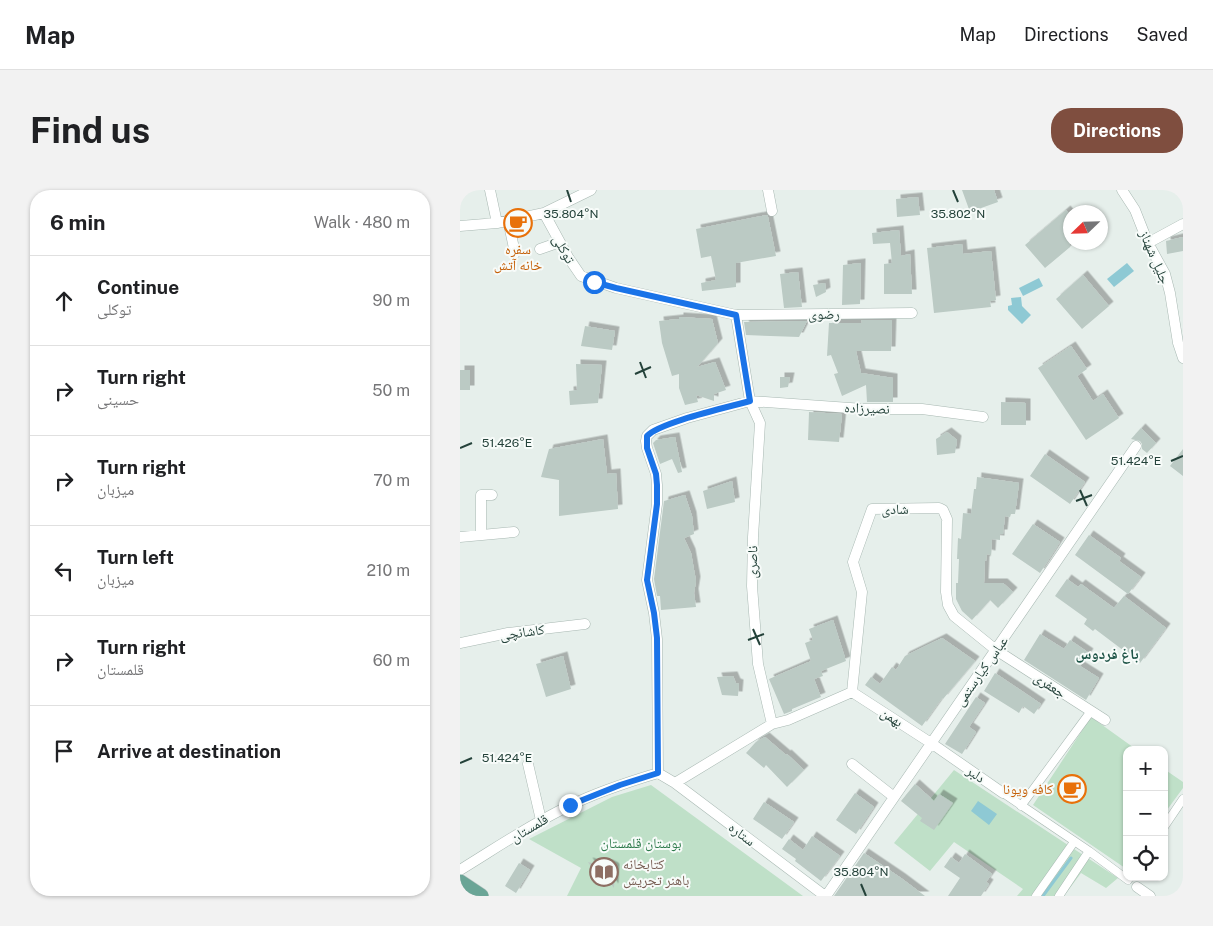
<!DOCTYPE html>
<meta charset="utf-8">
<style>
body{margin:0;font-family:"Public Sans","Noto Naskh Arabic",sans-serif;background:#f2f2f2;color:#202124}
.controls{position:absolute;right:15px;bottom:15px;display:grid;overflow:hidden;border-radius:10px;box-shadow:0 1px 4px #0004}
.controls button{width:45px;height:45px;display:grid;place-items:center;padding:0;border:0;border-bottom:1px solid #e0e0e0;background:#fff;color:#202124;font:25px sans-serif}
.compass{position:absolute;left:603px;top:15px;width:45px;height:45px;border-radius:50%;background:#fff;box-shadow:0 1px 4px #0004;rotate:247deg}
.stop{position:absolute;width:15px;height:15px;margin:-11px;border:4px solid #1a73e8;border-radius:50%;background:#fff}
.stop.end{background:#1a73e8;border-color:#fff;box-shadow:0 1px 5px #0008}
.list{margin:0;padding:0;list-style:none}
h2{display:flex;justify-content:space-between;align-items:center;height:65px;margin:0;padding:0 20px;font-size:21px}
h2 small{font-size:16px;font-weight:400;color:#757577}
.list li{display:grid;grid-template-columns:32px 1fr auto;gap:15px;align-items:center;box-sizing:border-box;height:90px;padding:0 20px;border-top:1px solid #e0e0e0}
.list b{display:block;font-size:19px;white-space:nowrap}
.list p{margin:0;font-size:16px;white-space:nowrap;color:#757577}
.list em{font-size:16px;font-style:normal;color:#757577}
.icon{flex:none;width:28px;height:28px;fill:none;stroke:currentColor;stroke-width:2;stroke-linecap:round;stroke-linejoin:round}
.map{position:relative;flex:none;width:723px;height:706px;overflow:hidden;border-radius:20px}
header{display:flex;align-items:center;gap:30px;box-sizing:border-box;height:70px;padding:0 25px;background:#fff;border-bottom:1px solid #e0e0e0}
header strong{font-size:24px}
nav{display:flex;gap:28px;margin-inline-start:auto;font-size:18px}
.intro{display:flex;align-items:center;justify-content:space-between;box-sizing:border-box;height:120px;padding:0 30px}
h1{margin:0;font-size:35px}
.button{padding:12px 22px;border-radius:20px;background:#7f4e3f;color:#fff;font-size:18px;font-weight:700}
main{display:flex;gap:30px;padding:0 30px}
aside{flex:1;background:#fff;border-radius:20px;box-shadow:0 1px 4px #0004}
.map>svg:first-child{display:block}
.green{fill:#bfe0c8}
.water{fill:#8ec9d4}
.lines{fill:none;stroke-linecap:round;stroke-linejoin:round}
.stream{stroke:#8ec9d4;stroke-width:3}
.building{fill:#bbcac4;filter:url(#shadow)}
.pedestrian-casing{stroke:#a8b8b2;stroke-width:9}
.minor-casing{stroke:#a8b8b2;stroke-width:11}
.primary-casing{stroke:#c2cac8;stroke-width:16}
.pedestrian{stroke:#fff;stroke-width:8}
.minor{stroke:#fff;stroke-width:10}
.primary{stroke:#6aa596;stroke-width:15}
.route{stroke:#1a73e8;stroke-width:6}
.ticks{fill:none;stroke:#24423a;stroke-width:2}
.labels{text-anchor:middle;stroke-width:4;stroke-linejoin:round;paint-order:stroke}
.food-label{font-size:14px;fill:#c56008;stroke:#f7fbf9}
.street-label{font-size:14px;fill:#24423a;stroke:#f7fbf9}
.park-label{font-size:14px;fill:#2d7a4b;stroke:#f7fbf9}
.education-label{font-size:14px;fill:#785e54;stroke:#f7fbf9;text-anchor:start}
.neighbourhood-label{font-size:15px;font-weight:bold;fill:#1f5548;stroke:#f7fbf9}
.ticks-label{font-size:12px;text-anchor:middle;fill:#24423a;stroke:#f7fbf9;stroke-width:4;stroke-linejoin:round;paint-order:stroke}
</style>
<header>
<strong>Map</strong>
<nav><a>Map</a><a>Directions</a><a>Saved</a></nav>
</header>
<div class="intro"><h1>Find us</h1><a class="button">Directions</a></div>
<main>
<aside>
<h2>6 min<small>Walk · 480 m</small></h2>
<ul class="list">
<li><svg class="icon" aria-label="ahead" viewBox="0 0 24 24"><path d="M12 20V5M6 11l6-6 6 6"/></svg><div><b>Continue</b><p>توکلی</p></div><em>90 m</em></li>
<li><svg class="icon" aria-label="right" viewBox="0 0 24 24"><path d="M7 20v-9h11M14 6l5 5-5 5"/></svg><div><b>Turn right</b><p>حسینی</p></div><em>50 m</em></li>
<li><svg class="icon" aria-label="right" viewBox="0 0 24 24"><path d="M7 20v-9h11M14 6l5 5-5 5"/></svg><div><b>Turn right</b><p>میزبان</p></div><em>70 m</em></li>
<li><svg class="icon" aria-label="left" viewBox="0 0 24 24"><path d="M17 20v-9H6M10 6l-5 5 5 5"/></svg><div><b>Turn left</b><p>میزبان</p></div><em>210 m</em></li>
<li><svg class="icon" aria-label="right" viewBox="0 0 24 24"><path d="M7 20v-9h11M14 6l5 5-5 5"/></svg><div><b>Turn right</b><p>قلمستان</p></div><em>60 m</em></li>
<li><svg class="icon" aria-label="arrive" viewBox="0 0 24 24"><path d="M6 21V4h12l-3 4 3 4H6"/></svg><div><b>Arrive at destination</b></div></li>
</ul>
</aside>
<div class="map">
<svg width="723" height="706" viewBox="0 0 723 706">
<defs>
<filter id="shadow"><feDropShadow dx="4.5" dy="-4.5" stdDeviation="0" flood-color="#0004"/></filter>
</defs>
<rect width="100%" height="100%" fill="#e6efeb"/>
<path class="green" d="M631,527L677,560H667V676L665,678L573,615Z
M704,579L723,592V598L704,624Z
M494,580L658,688L646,698L621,683L604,706H557L563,699L494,652L470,681L434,653Z
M191,595L343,706H107L121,678L69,649L152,607Z"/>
<path class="water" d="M667,73L674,81L654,97L647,89Z
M579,88L583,96L563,106L559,98Z
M561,107L562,116L571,125L562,134L548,120V116L552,115L551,108Z
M518,611L537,624L529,635L511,621Z"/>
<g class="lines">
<path class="stream" d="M583,706L611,668"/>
</g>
<path class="building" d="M502,0H534L538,12L510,22Z
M458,7L460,25L437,27L436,9Z
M606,20L610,25V57L585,78L565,55Z
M307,25L308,27L316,66L276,73V97L242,101L241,93L256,90L251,66L241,68L236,39Z
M439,40L441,66L450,64L452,104H424V74L432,73L430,53L413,54L412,43Z
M723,47V61L707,64L706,51Z
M502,54L503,64L531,61L536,110L530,111L531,117L474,123L467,58Z
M401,73L400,114L382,115L383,75Z
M338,82L342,117L324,118L320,84Z
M623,85L649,116L622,139L596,109Z
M365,93L366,102L356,107L353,95Z
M219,127L252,129L258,153L237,177L255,172L266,200L254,204V211L236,205L238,212L225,215L219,198V184L212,186L202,153L199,131L219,129Z
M401,130H432L431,161H396L401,183L433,188V212H407L406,195L382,206L374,184L378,183L371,165L367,166L369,133H402Z
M344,131H347L339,147L286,145L284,132Z
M125,136L155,141L152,160L121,156Z
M611,156L627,179L617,186L633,211L643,204L659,228L626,250L578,178Z
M116,174L142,175L138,213L110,215L109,201L117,200Z
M0,180H10V200H0Z
M320,187H330L328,197L320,198Z
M541,212L566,213V235H541Z
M349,222L382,224L379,252L348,250Z
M681,238L696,253L687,263L682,259V254L680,251L671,249Z
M487,242L497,250L495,263L477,265L476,249Z
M215,247L222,282L218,283L212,269L200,274L193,253L196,250Z
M143,249L147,284L156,283L158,319L99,326V290L81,287L89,259Z
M723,259V286L710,276Z
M585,264L625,292L610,314L570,286Z
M517,287L559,293L555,324H551L550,327L545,326L543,344H540V350L532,349L531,365L527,364L526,371L525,370L524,393H543L553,402L538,418L530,410L512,430L502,421L496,409V393H498L499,369H497L498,348L501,349L503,323L511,324L514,299H516Z
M272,291L275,312L247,319L243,301Z
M225,305L232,326L234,344L224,348L231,363L236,391L234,403L236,417L201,420L200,406H197L194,389L204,311Z
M573,334L600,352L580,383L552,364Z
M629,345L661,368L659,371L681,387L668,404L615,365Z
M607,389L618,397L621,394L654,418L664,406L706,438L680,473L635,439L633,441L624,434L627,429L595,406Z
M373,430L386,471L361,481L363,486L354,489L361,507L332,519V521L324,524L309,489L351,471L345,453L353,450L349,439Z
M580,444L604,459L610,450L629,463L620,476L639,488L626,510L564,470Z
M482,448L515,471L483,509L482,508L462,536L405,495L411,487L420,494L432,477L436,480L445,466Z
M103,466L111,499L86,507L76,474Z
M535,483L581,514L574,524L563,516L559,523L524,501Z
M273,486L276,493L279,494L278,506L262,505L257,487Z
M516,507L525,513L509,537L516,542L502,564L485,554Z
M305,547L326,565L327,564L344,580L327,597L306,575L304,578L286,563L296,552Z
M455,594L474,611L479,604L493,613L474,640L460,631L462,628L441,611Z
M395,603L414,617L396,644L376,630Z
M304,612L334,632L322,649L293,629Z
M352,646L380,666L361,691L335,671L336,669L322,659L329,649L343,660Z
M404,663L441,688L465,706H374Z
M505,664L532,684L526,692L529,694L521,706H488L500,688L484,677L491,667L499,673Z
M128,672L139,675L148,674L154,677L155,679L154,698L149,691H143L138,688Z
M59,673L70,680L56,703L45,696Z"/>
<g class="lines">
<defs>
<path id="pedestrian" d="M543,603L629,661L668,690L670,687
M561,616L631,521
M704,637L723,609
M576,706L614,652
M599,706L629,661"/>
<path id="minor" d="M30,0L37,33
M308,0L312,21
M662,0L675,20L688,53L705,84L710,103L718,153L723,168
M84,23L108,67L121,86L156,98L276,125L452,123
M48,30L55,63
M0,36L37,33L84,23L131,0
M688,53L723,34
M80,59L100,52
M276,125L290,211L300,233L293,347L292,396L298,474L312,534
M21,345V305H32
M0,347L54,342
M0,453L48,443L125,434
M392,502L402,402L393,372L412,319L479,318L483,320L487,329L486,402L488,415L494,426L536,460L645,530
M392,502L471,553L543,603
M68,574L81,630
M392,574L434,607
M198,583L197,449L194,423L187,390L197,314V295L196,284L187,258L186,251L187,246L193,240L227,228L290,211L404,219H462L523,227
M198,583L215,593L365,706
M215,593L312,534L328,530L392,502
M0,680C36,658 71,634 109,616C137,602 168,592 198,583
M677,697L690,706
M366,706L676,256"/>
<path id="primary" d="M0,692L21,706"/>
</defs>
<use href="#pedestrian" class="pedestrian-casing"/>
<use href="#minor" class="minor-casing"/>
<use href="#primary" class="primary-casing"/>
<use href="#pedestrian" class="pedestrian"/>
<use href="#minor" class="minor"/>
<use href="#primary" class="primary"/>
</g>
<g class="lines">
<path class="route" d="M110,615L160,595L198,583L197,448L194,423L187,390L197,314V295L196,284L187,258V246C200,232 269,217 290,211L276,125L156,98L134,92"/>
</g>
<path class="ticks" d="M107,0L111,12M493,0L498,12M180,172L186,188M175,184L191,177M0,258L12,253M711,271L723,266M620,300L627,316M616,311L632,305M293,439L300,455M288,450L304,444M0,573L12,568M401,694L406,706"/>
<defs>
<symbol id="cafe-ring" viewBox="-11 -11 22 22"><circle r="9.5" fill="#f7fbf9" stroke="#e8710a" stroke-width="1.5"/><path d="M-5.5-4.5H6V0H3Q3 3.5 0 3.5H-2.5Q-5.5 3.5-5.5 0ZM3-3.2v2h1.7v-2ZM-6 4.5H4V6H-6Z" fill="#e8710a"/></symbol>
<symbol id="library-ring" viewBox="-11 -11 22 22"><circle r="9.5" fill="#f7fbf9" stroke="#8d6e63" stroke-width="1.5"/><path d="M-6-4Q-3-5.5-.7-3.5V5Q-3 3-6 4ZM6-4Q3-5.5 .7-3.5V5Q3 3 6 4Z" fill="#8d6e63"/></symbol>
</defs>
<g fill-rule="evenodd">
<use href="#cafe-ring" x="42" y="17" width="32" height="32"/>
<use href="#cafe-ring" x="596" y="583" width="32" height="32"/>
<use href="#library-ring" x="128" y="666" width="32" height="32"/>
</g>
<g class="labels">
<g class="food-label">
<text x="58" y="64">سفره<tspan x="58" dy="16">خانه آتش</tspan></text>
<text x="593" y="604" text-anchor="end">کافه ویونا</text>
</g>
<g class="street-label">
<text transform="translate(104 59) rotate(60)" y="5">توکلی</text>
<text transform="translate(695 67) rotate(67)" y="5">جلیل شهناز</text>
<text transform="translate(364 124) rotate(-1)" y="5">رضوى</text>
<text transform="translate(407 218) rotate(2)" y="5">نصیرزاده</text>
<text transform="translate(435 319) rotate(-1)" y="5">شادی</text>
<text transform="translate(292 372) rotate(-89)" y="5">ناصری</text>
<text transform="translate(62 442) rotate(-8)" y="5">کاشانچی</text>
<text transform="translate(521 481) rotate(-55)" y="5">عباس کیارستمی</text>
<text transform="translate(590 495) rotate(33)" y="5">جعفری</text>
<text transform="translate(432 527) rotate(33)" y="5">بهمن</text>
<text transform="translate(516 584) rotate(35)" y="5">دلبر</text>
<text transform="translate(69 638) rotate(-31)" y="5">قلمستان</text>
<text transform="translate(282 644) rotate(37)" y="5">ستاره</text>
</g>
<g class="park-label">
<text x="181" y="658">بوستان قلمستان</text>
</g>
<g class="education-label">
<text x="163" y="679">کتابخانه<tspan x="163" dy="16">باهنر تجریش</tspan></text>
</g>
<g class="neighbourhood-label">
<text x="647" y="469">باغ فردوس</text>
</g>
</g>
<g class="ticks-label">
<text x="111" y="28">35.804°N</text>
<text x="498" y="28">35.802°N</text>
<text x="47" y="257">51.426°E</text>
<text x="676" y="275">51.424°E</text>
<text x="47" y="572">51.424°E</text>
<text x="401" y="686">35.804°N</text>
</g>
</svg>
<div class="controls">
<button>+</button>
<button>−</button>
<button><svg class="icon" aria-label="locate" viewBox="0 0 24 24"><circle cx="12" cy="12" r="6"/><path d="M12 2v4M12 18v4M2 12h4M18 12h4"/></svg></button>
</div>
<svg class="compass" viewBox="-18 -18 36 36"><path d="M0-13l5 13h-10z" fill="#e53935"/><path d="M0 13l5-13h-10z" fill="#757577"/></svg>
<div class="stop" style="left:134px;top:92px"></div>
<div class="stop end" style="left:110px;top:615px"></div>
</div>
</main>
